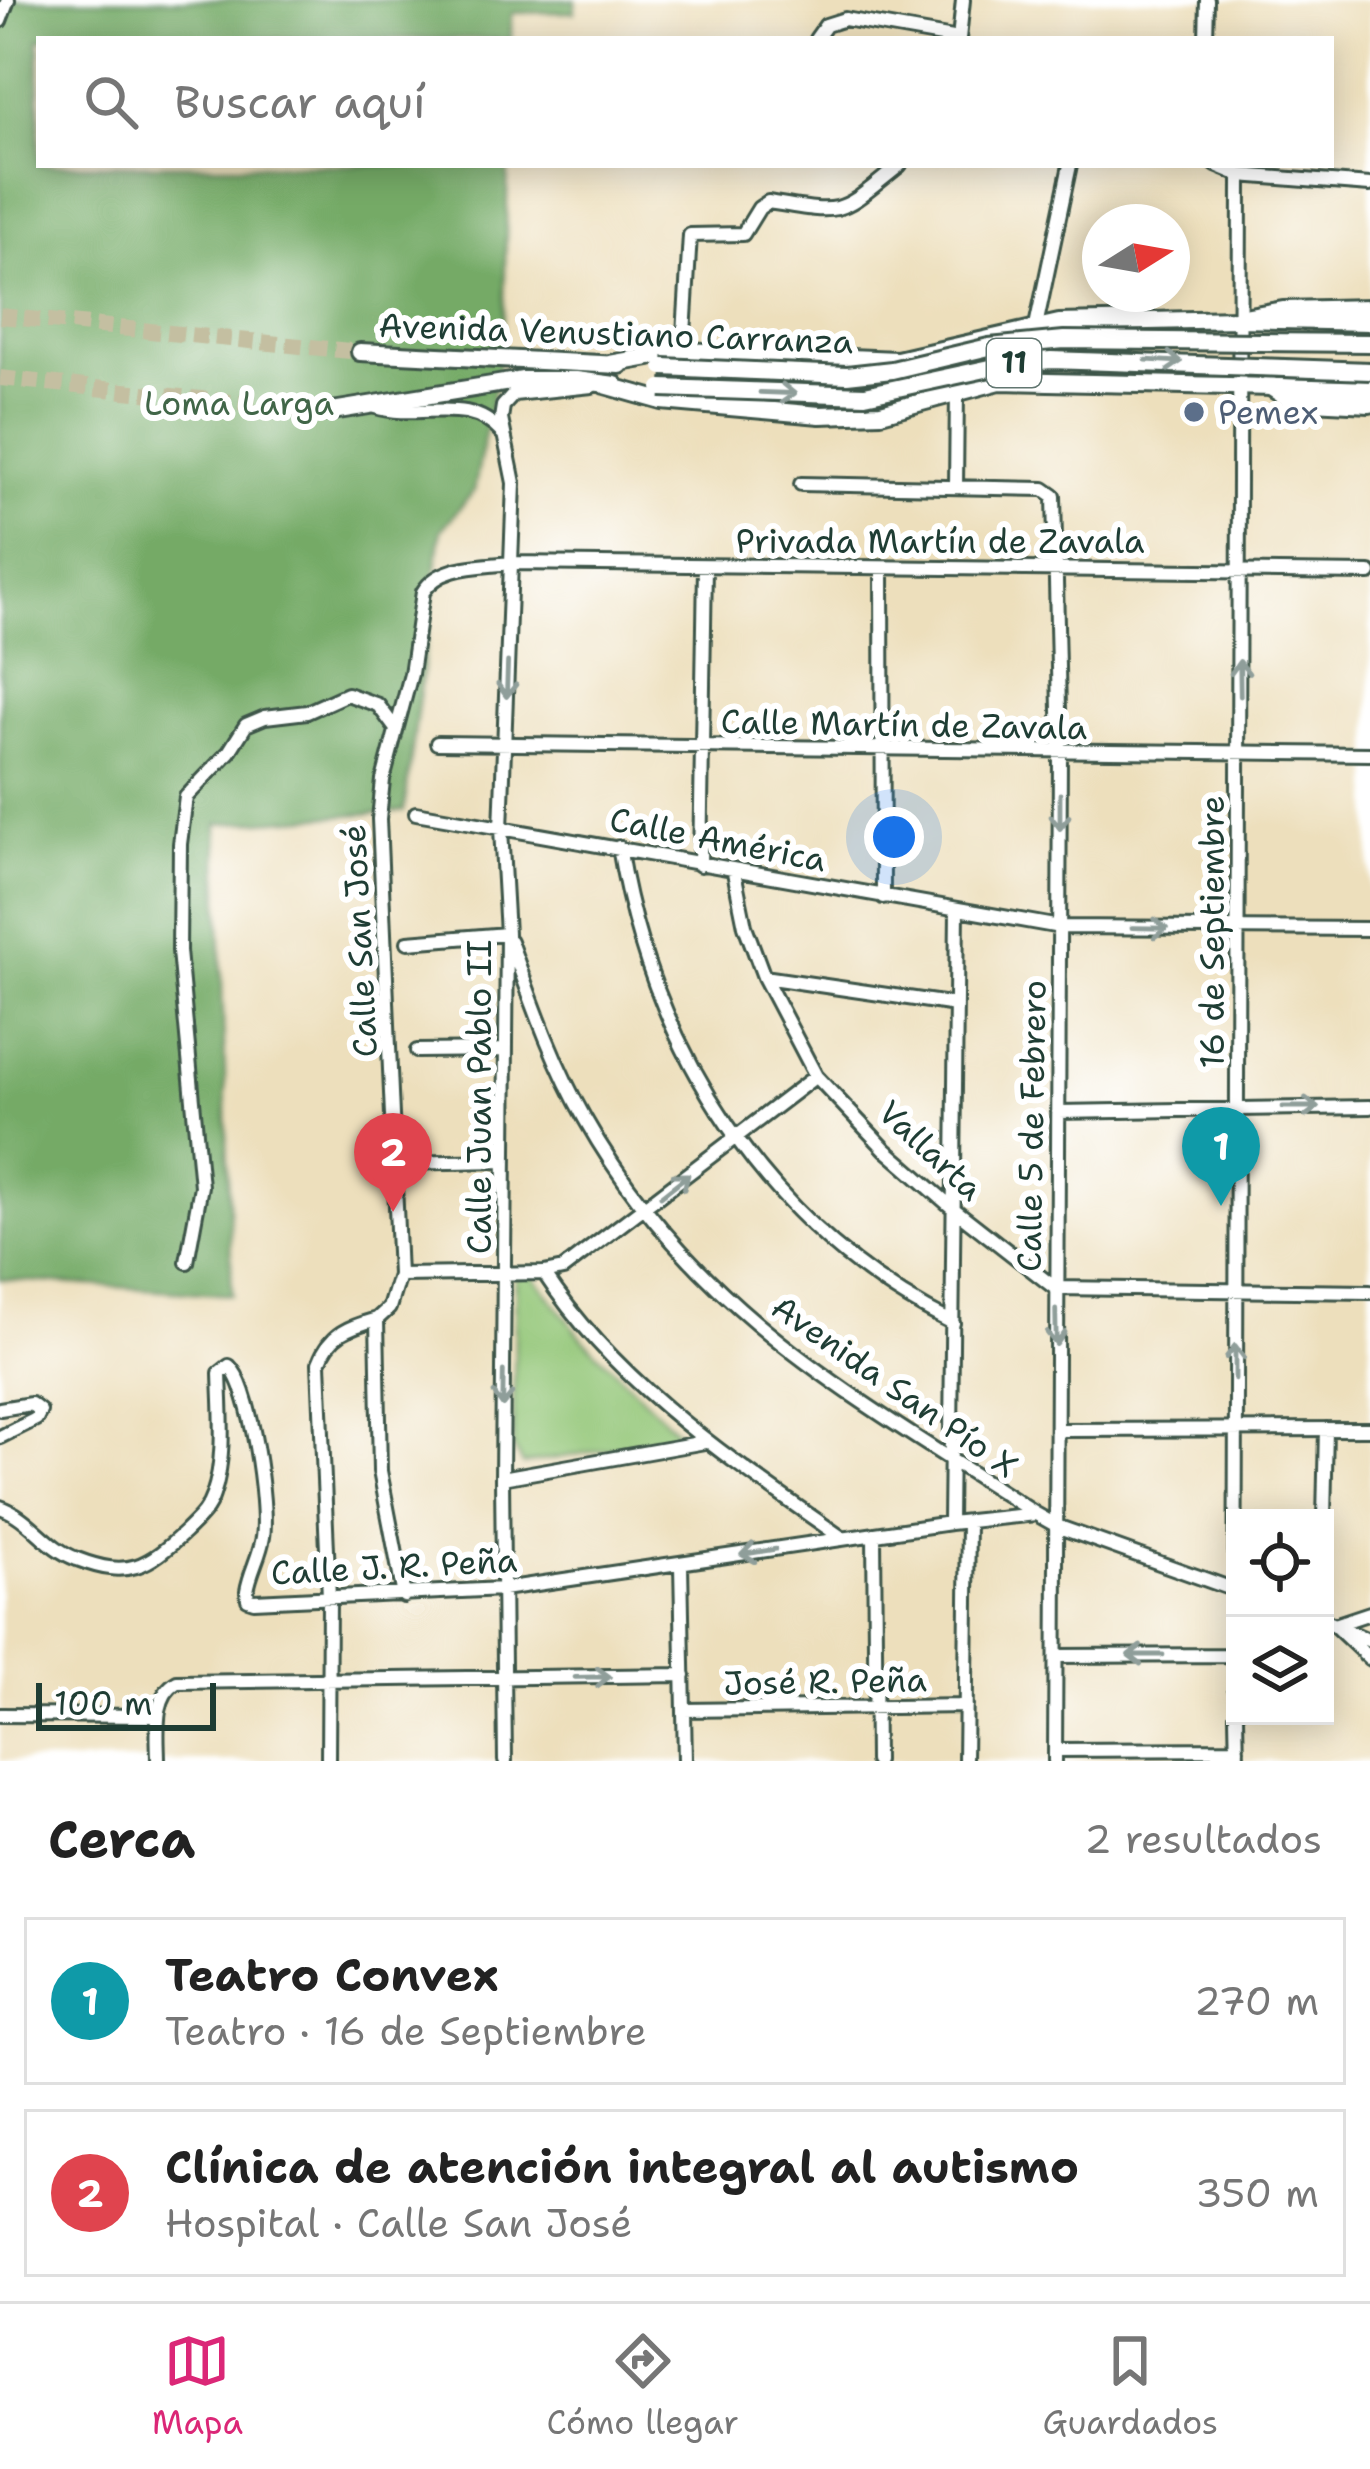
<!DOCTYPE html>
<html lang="es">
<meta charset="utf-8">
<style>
body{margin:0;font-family:"Shantell Sans",sans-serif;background:#f6f6f6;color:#222}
.controls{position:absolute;right:36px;bottom:36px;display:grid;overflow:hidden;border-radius:0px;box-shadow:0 6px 30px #0003}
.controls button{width:108px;height:108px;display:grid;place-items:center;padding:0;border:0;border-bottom:3px solid #e0e0e0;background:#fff;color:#222;font:60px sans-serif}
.compass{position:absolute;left:1082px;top:204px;width:108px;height:108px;border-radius:50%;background:#fff;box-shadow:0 6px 30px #0003;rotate:79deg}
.scale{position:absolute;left:36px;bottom:30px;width:180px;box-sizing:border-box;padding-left:12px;border:6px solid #1f3d34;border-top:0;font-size:33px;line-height:42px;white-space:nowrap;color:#1f3d34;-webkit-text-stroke:9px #fff;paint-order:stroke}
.you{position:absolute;left:894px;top:837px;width:42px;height:42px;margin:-30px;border:9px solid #fff;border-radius:50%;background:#1a73e8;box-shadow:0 0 0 18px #1a73e833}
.badge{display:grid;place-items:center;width:78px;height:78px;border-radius:50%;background:#db2777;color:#fff;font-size:39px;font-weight:700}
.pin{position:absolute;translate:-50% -99px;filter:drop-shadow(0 3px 6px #0008)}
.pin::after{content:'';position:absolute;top:63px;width:42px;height:36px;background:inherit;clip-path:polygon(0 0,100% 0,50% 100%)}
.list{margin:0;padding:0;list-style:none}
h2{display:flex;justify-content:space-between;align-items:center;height:156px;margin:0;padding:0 48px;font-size:51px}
h2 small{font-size:39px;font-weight:400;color:#767676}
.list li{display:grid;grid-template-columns:78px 1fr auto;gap:36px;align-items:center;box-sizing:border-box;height:168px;margin:0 24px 24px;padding:0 24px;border:3px solid #e0e0e0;border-radius:0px}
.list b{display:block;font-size:45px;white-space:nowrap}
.list p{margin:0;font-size:39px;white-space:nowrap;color:#767676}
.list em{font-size:39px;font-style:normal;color:#767676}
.icon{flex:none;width:66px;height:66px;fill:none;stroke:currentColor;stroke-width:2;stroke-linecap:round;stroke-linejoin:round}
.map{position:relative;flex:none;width:1370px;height:1761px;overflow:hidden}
.search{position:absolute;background:#fff;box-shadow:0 6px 30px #0003;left:36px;right:36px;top:36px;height:132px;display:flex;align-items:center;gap:30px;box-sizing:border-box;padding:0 42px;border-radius:0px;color:#767676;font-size:45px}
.sheet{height:540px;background:#fff}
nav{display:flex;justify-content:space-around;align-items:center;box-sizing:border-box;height:168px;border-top:3px solid #e0e0e0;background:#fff;font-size:33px;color:#767676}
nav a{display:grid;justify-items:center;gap:6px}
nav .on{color:#db2777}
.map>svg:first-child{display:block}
.green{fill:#91c575;stroke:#588154;stroke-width:3}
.forest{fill:#74aa66;stroke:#4a744d;stroke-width:3}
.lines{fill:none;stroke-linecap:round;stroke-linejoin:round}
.major-tunnel{stroke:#c4bfa1;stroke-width:16;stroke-dasharray:16 8;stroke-linecap:butt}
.minor-casing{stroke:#3e5548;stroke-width:18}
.major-casing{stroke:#3e5548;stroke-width:22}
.highway-casing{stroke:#3e5548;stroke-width:24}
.minor{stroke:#fff;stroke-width:12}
.major{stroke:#fff;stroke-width:16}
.highway{stroke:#fff;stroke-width:18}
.major-bridge-casing{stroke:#3e5548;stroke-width:22;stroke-linecap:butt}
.major-bridge{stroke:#fff;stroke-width:16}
.oneway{stroke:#8f9e9a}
.service-dot{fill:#5c6f8a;stroke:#fff;stroke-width:4.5}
.labels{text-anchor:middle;stroke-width:12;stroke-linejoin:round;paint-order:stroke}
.shield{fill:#fff;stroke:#627771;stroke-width:3}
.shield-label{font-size:30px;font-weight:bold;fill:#1f3d34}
.street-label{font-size:33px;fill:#1f3d34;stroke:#fff}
.park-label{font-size:33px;fill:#416648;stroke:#fff}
.service-label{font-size:33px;fill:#4e5e75;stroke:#fff;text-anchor:start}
</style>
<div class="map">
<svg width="1370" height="1761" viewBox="0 0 1370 1761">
<rect width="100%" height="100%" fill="#fff"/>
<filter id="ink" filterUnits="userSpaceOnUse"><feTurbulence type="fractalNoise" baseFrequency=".00833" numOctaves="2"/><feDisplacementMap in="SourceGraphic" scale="24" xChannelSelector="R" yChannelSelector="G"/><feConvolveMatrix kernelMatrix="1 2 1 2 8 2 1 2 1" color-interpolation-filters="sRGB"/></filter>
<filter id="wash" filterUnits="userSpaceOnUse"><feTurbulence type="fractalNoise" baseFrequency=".004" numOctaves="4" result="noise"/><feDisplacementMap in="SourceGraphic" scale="48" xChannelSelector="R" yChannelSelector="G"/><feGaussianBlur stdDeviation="2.7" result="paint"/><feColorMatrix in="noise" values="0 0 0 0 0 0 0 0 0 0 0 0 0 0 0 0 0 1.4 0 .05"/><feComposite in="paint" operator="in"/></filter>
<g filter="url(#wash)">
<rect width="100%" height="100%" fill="#eddfbc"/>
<path class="green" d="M531,1273L583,1339L682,1436L523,1464L513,1446L516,1276Z"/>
<path class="forest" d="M10,0H576L574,12L512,13L511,39H39V165H508L503,342L474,491L441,530L404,811L217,824L232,1295L0,1279V31Z"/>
</g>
<g filter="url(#ink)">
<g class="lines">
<path class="major-tunnel" d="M0,316L360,352
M0,378L326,412"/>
<defs>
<path id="minor" d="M0,21L8,0
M816,39L826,25L845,19L959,39L963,0
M1206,39L1207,0
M1216,165L1240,175L1370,185
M1036,326L1070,165
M683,351L690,235L743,234L759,208L768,202C848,215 837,215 900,165
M376,407C421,421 466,393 502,433
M801,484L1044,489L1054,496L1060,753L1055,1761
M956,487L957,390
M882,568L883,897
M437,743L1370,754
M416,813L1060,927L1370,929
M619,847C652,1048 766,1231 953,1323
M700,865L705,567
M734,872L745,926L764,977L816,1076L886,1150L955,1210L1055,1288L1370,1292
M510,941C532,1002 553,1063 585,1119C693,1311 858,1399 1036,1514L1059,1527L1235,1590
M408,942L507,934
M764,977L956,1005
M417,1051L504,1050
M1058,1112L1370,1107
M395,1163L503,1161
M187,1262L201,1186L179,951L180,844L186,797L229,752L246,725L265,717L307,712L347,694L378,705L395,728
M544,1273C618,1386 733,1461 842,1538
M399,1275L544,1273L563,1269L816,1076
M0,1409L31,1404L40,1411L36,1419L0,1437
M1058,1430L1370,1429
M502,1478L705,1442
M0,1507C30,1517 46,1548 77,1559C129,1579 147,1567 185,1532C197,1520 208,1511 213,1495C226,1458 221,1412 220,1373L229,1366C251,1386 268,1506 263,1537C260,1556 250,1572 247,1591L248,1599L254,1601L503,1589L950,1523L1036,1514
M1324,1518L1326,1429
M950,1523L957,910
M874,1534L876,1761
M681,1565L685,1761
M404,1596L380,1471L377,1319L389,1308L399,1275L379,819L383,780L411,674L423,592C440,564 481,567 511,563L1370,573
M1325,1621L1370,1641
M1334,1625L1370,1659
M1334,1625L1370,1613
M1057,1656L1234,1655
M1235,1689L1240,175
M684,1710L966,1706
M0,1715L158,1716
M1236,1716L1237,1761
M1055,1750L1237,1749
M158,1761C158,1735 152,1696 177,1682L684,1675
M328,1761L329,1597L319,1363C330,1333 349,1327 377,1319
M505,1761L502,1478L507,934L501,829L514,483L501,419L503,406L514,394L592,386
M965,1761L968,1521"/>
<path id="major" d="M360,352L620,365
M610,364L683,351L897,360L1059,323L1238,319L1370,322
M605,385L662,401L820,415L881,413L1000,381L1370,389
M326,412L523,380H576L615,385"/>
<path id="highway" d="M1238,319L1283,311L1370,309
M1269,385L1291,399L1370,403"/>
</defs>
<use href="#minor" class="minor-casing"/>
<use href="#major" class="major-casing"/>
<use href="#highway" class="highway-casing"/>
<use href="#minor" class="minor"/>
<use href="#major" class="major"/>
<use href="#highway" class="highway"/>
<defs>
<path id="major-bridge" d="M663,367L847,375L892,370L989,347L1064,340L1370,343
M661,388L865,395L1009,364L1051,360L1370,371"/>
</defs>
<use href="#major-bridge" class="major-bridge-casing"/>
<use href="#major-bridge" class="major-bridge"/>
</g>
<defs><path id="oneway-shaft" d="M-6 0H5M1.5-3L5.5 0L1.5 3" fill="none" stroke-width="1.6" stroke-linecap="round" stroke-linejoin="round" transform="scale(3)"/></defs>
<g class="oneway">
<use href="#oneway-shaft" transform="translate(1164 361) rotate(3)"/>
<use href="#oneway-shaft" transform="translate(778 393) rotate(2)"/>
<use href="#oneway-shaft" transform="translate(1240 678) rotate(-91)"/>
<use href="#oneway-shaft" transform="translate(507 680) rotate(92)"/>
<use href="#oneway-shaft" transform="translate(1060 812) rotate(90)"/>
<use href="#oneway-shaft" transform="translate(1150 928) rotate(1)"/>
<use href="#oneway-shaft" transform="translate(1301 1107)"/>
<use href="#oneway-shaft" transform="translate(675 1185) rotate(-38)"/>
<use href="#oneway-shaft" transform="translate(1056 1328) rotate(89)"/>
<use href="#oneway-shaft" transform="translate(1235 1362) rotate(-90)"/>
<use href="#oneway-shaft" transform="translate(503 1389) rotate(91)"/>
<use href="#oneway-shaft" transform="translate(758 1552) rotate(171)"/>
<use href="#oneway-shaft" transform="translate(1145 1655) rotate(180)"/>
<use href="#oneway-shaft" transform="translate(593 1677) rotate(-1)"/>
</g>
</g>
<circle class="service-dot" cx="1194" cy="412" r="12"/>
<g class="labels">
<rect class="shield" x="987" y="339" width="54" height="48" rx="9"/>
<g class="shield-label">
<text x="1014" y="373">11</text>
</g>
<g class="street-label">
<text transform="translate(616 333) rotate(2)" y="12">Avenida Venustiano Carranza</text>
<text x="940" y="553">Privada Martín de Zavala</text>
<text transform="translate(904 724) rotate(1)" y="12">Calle Martín de Zavala</text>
<text transform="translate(718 839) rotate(11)" y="12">Calle América</text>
<text transform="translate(1212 932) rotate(-90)" y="12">16 de Septiembre</text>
<text transform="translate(359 941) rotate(-93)" y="12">Calle San José</text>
<text transform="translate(479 1097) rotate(-90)" y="12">Calle Juan Pablo II</text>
<text transform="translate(1031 1126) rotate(-89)" y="12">Calle 5 de Febrero</text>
<text transform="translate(931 1150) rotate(43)" y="12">Vallarta</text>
<text transform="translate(895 1386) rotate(35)" y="12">Avenida San Pío X</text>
<text transform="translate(394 1566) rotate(-3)" y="12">Calle J. R. Peña</text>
<text transform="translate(825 1681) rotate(-1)" y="12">José R. Peña</text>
</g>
<g class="park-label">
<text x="239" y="415">Loma Larga</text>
</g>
<g class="service-label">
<text x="1218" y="424">Pemex</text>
</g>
</g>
</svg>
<div class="controls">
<button><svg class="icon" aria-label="locate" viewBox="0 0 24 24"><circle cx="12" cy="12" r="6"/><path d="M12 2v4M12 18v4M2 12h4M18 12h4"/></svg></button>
<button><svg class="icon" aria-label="layers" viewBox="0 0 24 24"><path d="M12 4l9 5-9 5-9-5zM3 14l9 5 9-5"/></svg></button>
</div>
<svg class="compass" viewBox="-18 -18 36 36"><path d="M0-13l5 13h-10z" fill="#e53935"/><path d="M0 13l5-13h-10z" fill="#767676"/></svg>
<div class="scale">100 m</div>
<div class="you"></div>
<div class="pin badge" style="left:1221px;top:1206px;background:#0f9aa8">1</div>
<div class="pin badge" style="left:393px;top:1212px;background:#e0444e">2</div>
<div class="search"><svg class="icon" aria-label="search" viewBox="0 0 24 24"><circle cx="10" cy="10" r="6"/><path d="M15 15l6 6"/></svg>Buscar aquí</div>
</div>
<section class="sheet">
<h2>Cerca<small>2 resultados</small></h2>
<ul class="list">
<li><span class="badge" style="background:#0f9aa8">1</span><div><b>Teatro Convex</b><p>Teatro · 16 de Septiembre</p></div><em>270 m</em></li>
<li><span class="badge" style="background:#e0444e">2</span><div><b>Clínica de atención integral al autismo</b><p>Hospital · Calle San José</p></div><em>350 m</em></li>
</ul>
</section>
<nav>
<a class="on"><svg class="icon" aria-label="map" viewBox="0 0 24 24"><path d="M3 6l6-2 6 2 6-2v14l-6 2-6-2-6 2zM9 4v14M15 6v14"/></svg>Mapa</a>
<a><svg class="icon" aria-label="directions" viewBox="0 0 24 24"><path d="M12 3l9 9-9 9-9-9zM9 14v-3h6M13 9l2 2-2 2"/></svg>Cómo llegar</a>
<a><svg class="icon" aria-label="saved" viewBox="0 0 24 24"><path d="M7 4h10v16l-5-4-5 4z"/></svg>Guardados</a>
</nav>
